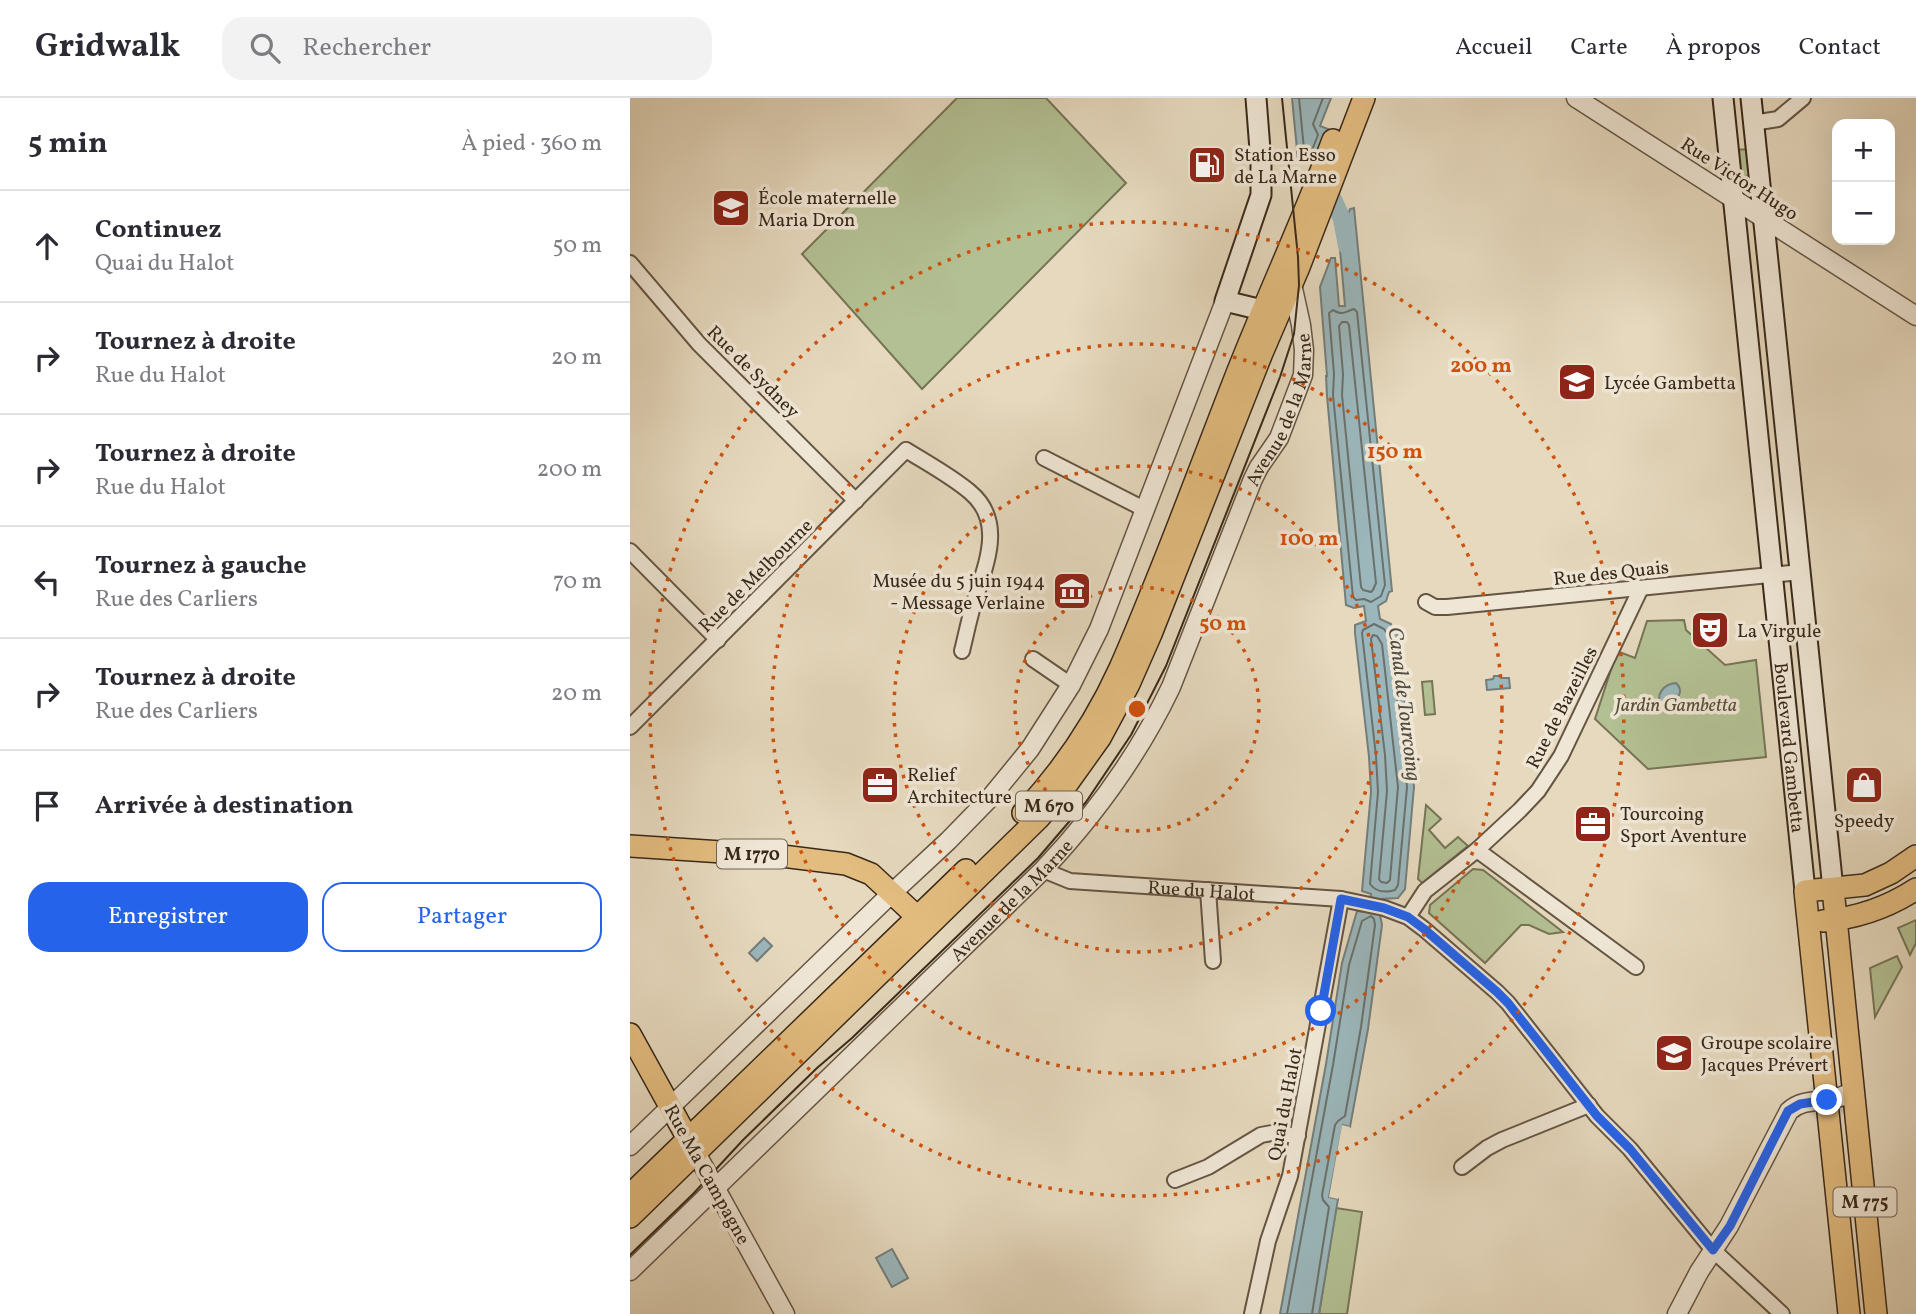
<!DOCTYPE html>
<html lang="fr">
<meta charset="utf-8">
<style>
body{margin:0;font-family:Vollkorn,serif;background:#f2f2f3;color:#2b2b33}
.controls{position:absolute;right:21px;top:21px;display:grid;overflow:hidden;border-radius:14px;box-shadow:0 7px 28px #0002}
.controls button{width:63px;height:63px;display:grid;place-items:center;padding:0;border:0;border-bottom:2px solid #e1e1e2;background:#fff;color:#2b2b33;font:35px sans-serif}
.stop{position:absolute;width:21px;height:21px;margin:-16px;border:5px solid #2563eb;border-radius:50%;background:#fff}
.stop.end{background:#2563eb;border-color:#fff;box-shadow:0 2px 7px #0008}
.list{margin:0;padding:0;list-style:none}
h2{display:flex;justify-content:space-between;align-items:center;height:91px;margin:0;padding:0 28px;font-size:30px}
h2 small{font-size:23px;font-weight:400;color:#7c7c81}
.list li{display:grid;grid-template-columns:46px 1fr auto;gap:21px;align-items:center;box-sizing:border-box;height:112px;padding:0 28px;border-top:2px solid #e1e1e2}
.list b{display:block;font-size:26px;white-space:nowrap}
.list p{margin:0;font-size:23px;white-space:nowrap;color:#7c7c81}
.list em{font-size:23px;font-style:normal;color:#7c7c81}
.actions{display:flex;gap:14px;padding:21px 28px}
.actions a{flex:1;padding:16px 0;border:2px solid #2563eb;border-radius:21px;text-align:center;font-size:24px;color:#2563eb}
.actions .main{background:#2563eb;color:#fff}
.icon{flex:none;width:38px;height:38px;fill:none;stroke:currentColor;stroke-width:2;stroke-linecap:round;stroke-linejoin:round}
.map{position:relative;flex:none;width:1286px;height:1216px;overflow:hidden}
header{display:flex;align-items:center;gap:42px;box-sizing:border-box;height:98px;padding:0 35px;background:#fff;border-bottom:2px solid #e1e1e2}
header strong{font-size:33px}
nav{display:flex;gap:38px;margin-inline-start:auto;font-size:24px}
.search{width:490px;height:63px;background:#f2f2f3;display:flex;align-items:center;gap:18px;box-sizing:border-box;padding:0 24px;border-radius:21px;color:#7c7c81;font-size:26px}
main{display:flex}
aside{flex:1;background:#fff}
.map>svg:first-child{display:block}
.green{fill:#b3c093;stroke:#767456;stroke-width:2}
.water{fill:#9bb7bc;stroke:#747e7b;stroke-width:2}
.pier{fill:#e6d9be}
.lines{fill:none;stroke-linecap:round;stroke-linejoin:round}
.shore{stroke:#6a706b;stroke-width:2}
.canal{stroke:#9bb7bc;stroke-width:18}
.minor-casing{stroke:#645543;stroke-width:18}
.tertiary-casing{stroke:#645543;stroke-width:21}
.secondary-casing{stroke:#39291a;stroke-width:23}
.primary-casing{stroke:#39291a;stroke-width:24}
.minor{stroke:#efe6d5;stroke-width:14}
.tertiary{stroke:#efe6d5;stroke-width:18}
.secondary{stroke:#efe6d5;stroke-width:19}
.primary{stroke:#e3bc7f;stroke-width:21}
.tram{stroke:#39291a;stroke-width:2}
.route{stroke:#2563eb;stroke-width:9}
.ring{fill:none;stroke:#ce520e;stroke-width:3.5;stroke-dasharray:3.5 7}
.labels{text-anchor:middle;stroke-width:7;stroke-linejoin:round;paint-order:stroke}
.shield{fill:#efe6d5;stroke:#706252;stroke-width:2}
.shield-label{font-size:18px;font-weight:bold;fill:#39291a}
.poi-label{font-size:19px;fill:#39291a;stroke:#efe6d5;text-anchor:start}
.street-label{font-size:19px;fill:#39291a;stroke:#efe6d5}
.park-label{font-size:19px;font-style:italic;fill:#584f38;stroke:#efe6d5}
.water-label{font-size:21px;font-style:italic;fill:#524c42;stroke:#efe6d5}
.centre{fill:#ce520e;stroke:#efe6d5;stroke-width:3.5}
.ring-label{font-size:21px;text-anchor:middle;font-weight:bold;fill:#ce520e;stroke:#efe6d5;stroke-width:7;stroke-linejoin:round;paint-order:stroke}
</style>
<header>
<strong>Gridwalk</strong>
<div class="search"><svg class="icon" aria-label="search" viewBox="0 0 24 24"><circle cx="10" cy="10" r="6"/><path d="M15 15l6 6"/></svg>Rechercher</div>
<nav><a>Accueil</a><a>Carte</a><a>À propos</a><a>Contact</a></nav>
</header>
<main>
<aside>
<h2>5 min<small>À pied · 360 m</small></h2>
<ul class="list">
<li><svg class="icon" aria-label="ahead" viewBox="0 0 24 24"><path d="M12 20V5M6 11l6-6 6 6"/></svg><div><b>Continuez</b><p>Quai du Halot</p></div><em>50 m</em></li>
<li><svg class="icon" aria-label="right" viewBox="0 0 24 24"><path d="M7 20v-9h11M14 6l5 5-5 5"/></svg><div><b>Tournez à droite</b><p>Rue du Halot</p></div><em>20 m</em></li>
<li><svg class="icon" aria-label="right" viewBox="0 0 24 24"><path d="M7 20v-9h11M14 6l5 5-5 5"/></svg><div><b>Tournez à droite</b><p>Rue du Halot</p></div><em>200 m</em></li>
<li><svg class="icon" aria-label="left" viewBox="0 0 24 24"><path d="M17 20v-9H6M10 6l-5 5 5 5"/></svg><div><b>Tournez à gauche</b><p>Rue des Carliers</p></div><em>70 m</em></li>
<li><svg class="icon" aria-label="right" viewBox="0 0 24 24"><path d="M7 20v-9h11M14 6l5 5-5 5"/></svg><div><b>Tournez à droite</b><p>Rue des Carliers</p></div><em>20 m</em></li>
<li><svg class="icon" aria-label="arrive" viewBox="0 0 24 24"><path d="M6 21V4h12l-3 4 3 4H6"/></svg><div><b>Arrivée à destination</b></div></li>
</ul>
<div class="actions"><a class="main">Enregistrer</a><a>Partager</a></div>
</aside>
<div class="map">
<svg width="1286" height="1216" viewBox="0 0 1286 1216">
<rect width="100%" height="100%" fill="#e6d9be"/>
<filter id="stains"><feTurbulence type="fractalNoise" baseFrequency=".00286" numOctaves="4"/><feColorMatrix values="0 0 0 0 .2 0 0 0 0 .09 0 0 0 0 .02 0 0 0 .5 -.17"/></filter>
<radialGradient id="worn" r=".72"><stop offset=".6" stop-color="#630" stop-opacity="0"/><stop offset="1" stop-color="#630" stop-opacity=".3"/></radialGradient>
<path class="green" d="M327,0H416L496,85L292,291L172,156Z
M1119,51L1122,78L1109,79L1106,52Z
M1054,522L1056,532L1095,567L1126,562L1136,659L1018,671L965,621L987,553L1005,560L1017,523Z
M802,583L805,616L795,617L792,584Z
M796,707L811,721L799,732L815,750L828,739L838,748L792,785L788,781Z
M843,771L853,772L933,834L919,836L899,827H891L855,865L799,815L800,807Z
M1286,822V845L1280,857L1268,830Z
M1267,858L1272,869L1245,919L1240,870Z
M706,1110L732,1114L717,1216H689Z"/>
<path class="water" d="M662,0H701L690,28L698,31L684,66L683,60L668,62Z
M724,110L762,493L759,494L756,503L748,508L750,521L761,526L762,534L767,533L784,689L783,700L775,791L768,800L751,801L749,812L752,827L738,931L720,1029L713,1027L699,1099L708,1101L689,1216H650L696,966L712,865L727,813L734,814L736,809H739L741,796L732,793L741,694L739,659L725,535V527L736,523L734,508L724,510L716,507L697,298L696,278H697L690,189L701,160H705L709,208H715L709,140L720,111Z
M864,578H870L871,580H879L880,590L857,592L856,582L863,581Z
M1046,585C1055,593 1047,602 1040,608H1031C1025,596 1034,586 1046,585Z
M134,840L142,848L127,863L119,855Z
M262,1151L278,1180L262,1189L246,1160Z"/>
<path class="pier" d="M712,1027L720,1029V1032L715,1031L703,1096L708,1097V1101L699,1099Z"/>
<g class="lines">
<path class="shore" d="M669,0L674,51L678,54L682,52L688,37L683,26L693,0
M724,211L727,214L755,487L751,498L741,504L734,501L726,502L723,499L703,297L704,276L699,215L703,212C714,218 714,214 724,211Z
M712,224H717L719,227L746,485L743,492L741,494L733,492L731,489L712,297L713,276L709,228Z
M744,526L754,531L761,541L777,689L768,787L765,792C755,795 746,794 740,786L748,694L746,658L732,535L733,532Z
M743,537L747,538L752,546L768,689L760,782L757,785L751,784L749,781L757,693L755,657L741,541Z
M657,1216L703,967L719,867L732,823L741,818L744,821L745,827L731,929L715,1018L708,1023L705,1027L692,1097L693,1102L699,1109L682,1216"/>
<path class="canal" d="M696,86L712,121L717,148"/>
<defs>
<g id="minor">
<path d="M1123,25L1148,21L1173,0"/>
<path d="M0,165L69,246L226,403"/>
<path d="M414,360L516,412"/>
<path d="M0,453L88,542"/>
<path d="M796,504L805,509H817L1171,474"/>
<path d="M403,561L441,587"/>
<path d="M0,629L276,352C297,365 321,378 340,394C376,424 355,468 344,505C339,521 336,537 332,553"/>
<path d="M847,752L1006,869"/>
<path id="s1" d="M413,772L440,783L711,801L754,810L778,819L794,831L867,894L878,905L967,1018L1000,1051L1083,1152L1152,1216"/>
<path d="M578,792L583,863"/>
<path d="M778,819L795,793L847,752L890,712L908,693L931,658L1011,490"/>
<path d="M832,1069L857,1050L872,1042L959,1007"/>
<path d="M545,1082L578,1069L631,1037L642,1035L668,1038"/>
<path d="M622,1216L638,1143L660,1078L711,801"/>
</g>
<g id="tertiary">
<path d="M946,0L1286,218"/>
<path d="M60,1044L155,1216"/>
<path d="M0,1048L262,795L318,743L360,700L400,651L441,587L469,531L595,203"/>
<path id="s2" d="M0,1173L413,772C465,717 508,658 541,589L623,381L629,369L649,340L673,277L674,252L671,227L662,186"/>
<path d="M1047,1216L1069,1174L1099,1128L1159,1013C1176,997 1203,1008 1224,992"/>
</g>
<g id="secondary">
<path d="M626,0L631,65V97L595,203L632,212"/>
<path id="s3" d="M1093,0L1175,793"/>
<path d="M1121,0L1203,791"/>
</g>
<path id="primary" d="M393,715C433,672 466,623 490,570C503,541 515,511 527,481C553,417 577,352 602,288C634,205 672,125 703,42
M0,748L152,758L216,766L241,776L281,813L289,817L301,819
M1203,791L1246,1216
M1193,823C1227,820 1257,810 1286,791
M0,936L58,1041
M0,1097L336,772
M0,1119L408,721L430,696L470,640L499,586L521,536L632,255L669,169L734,0
M1219,1216L1175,793L1235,787L1261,775L1286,758"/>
</defs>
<use href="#minor" class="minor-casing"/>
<use href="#tertiary" class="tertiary-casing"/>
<use href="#secondary" class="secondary-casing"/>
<use href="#primary" class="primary-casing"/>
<use href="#minor" class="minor"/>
<use href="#tertiary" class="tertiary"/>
<use href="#secondary" class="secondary"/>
<use href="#primary" class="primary"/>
<path class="tram" d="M0,1157L63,1096L113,1042L187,970L222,940L408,760L456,704L501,637L536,568L650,279L664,236L669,187L668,159L652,0"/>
</g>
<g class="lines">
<path class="route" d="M691,913L711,801L754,810L778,819L794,831L867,894L878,905L967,1018L1000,1051L1083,1152L1100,1128L1158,1013L1170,1006L1197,1002"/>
</g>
<g class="ring">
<circle cx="507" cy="611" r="122"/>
<circle cx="507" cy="611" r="243"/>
<circle cx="507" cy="611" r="365"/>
<circle cx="507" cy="611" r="487"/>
</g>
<defs>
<symbol id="fuel-square" viewBox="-11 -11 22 22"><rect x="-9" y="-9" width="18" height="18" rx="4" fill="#8f2418" stroke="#efe6d5"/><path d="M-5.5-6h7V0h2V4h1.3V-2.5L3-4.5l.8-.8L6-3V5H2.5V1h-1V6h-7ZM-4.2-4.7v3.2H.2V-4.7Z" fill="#fff"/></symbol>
<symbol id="school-square" viewBox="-11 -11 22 22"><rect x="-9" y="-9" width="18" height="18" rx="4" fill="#8f2418" stroke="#efe6d5"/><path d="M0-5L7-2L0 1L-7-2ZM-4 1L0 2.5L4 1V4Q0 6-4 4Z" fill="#fff"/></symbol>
<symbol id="museum-square" viewBox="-11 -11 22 22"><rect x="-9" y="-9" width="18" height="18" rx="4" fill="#8f2418" stroke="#efe6d5"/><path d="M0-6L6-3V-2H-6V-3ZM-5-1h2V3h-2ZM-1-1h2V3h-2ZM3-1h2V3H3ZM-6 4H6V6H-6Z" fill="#fff"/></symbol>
<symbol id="theatre-square" viewBox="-11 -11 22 22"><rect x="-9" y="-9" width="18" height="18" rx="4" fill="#8f2418" stroke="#efe6d5"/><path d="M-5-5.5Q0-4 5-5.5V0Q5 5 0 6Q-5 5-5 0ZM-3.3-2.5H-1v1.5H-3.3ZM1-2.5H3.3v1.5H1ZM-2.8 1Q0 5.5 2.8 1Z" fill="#fff"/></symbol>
<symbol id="office-square" viewBox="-11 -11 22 22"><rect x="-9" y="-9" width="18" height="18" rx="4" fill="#8f2418" stroke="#efe6d5"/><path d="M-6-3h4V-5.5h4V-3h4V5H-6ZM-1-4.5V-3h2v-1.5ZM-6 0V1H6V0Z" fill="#fff"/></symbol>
<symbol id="shop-square" viewBox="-11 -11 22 22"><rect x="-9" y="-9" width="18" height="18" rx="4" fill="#8f2418" stroke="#efe6d5"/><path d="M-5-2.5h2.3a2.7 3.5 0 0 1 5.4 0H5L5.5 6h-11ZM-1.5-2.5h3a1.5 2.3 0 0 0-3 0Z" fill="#fff"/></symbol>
</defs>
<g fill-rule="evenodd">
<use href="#fuel-square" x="555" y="45" width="44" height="44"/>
<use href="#school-square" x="79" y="88" width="44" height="44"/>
<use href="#school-square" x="925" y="262" width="44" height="44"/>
<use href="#museum-square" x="420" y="471" width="44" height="44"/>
<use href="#theatre-square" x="1058" y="510" width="44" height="44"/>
<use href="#office-square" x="228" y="665" width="44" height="44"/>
<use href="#shop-square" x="1212" y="665" width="44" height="44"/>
<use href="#office-square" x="941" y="704" width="44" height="44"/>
<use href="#school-square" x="1022" y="933" width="44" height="44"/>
</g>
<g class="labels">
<g class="shield">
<rect x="386" y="693.5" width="66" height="29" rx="5"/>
<rect x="87" y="741.5" width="70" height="29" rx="5"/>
<rect x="1203.5" y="1089.5" width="63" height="29" rx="5"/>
</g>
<g class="shield-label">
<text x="419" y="714">M 670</text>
<text x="122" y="762">M 1770</text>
<text x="1235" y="1110">M 775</text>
</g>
<g class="poi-label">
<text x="604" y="63">Station Esso<tspan x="604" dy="22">de La Marne</tspan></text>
<text x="128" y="106">École maternelle<tspan x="128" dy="22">Maria Dron</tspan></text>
<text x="974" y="291">Lycée Gambetta</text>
<text x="415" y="489" text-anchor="end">Musée du 5 juin 1944<tspan x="415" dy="22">- Message Verlaine</tspan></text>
<text x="1107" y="539">La Virgule</text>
<text x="277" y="683">Relief<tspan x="277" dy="22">Architecture</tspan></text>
<text x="990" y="722">Tourcoing<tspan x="990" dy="22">Sport Aventure</tspan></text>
<text x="1234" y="729" text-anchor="middle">Speedy</text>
<text x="1071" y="951">Groupe scolaire<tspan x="1071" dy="22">Jacques Prévert</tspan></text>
</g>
<g class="street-label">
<text transform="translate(1110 80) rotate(33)" y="7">Rue Victor Hugo</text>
<text transform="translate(124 273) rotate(45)" y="7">Rue de Sydney</text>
<text dy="7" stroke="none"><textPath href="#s2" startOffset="1099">Avenue de la Marne</textPath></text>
<text transform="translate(981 474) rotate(-6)" y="7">Rue des Quais</text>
<text transform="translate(125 477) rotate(-45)" y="7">Rue de Melbourne</text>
<text transform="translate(931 609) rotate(-63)" y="7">Rue de Bazeilles</text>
<text dy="7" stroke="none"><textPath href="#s3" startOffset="653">Boulevard Gambetta</textPath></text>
<text dy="7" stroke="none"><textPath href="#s1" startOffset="161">Rue du Halot</textPath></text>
<text dy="7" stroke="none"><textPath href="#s2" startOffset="532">Avenue de la Marne</textPath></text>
<text transform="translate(654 1006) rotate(-79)" y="7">Quai du Halot</text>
<text transform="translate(78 1076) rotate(61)" y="7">Rue Ma Campagne</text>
</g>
<g class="park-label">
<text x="1046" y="613">Jardin Gambetta</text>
</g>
<g class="water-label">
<text transform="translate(775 606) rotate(83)" y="7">Canal de Tourcoing</text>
</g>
</g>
<circle cx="507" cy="611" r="10" class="centre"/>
<g class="ring-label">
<text x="851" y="274">200 m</text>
<text x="765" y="360">150 m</text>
<text x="679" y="447">100 m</text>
<text x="593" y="532">50 m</text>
</g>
<rect width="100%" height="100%" filter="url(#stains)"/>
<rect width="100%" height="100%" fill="url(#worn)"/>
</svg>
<div class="controls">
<button>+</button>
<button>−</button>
</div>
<div class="stop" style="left:691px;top:913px"></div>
<div class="stop end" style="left:1197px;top:1002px"></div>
</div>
</main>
